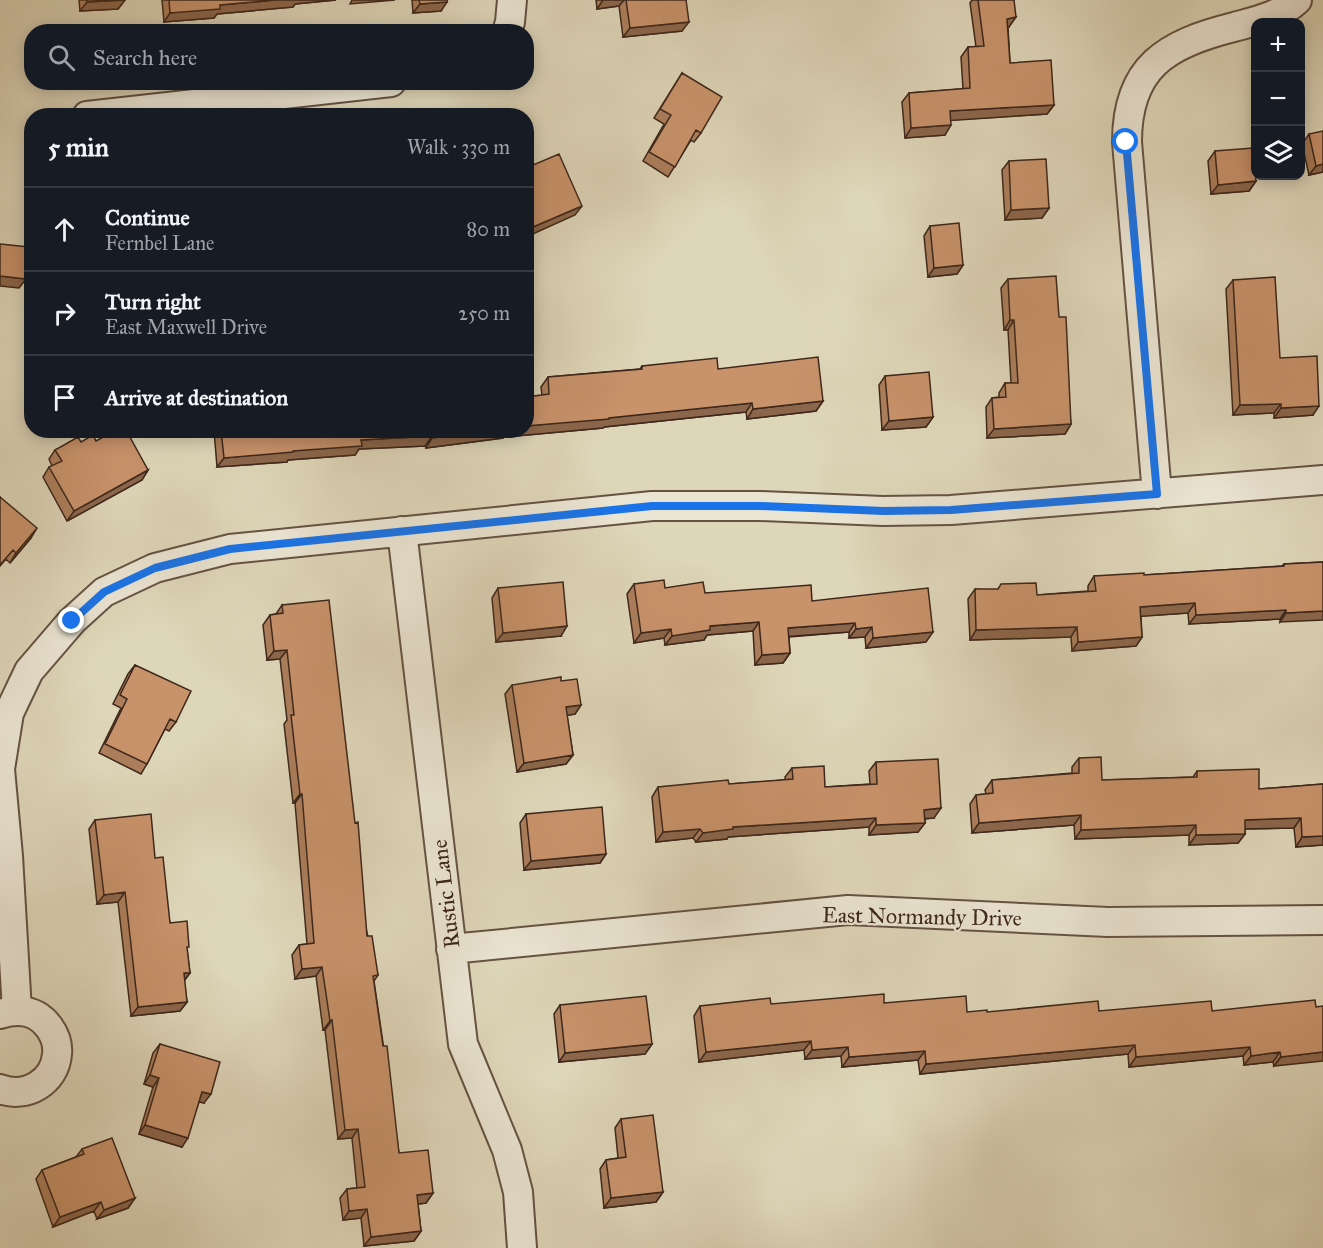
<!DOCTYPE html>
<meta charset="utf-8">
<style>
body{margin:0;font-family:"IM FELL Great Primer",serif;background:#20242c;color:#f1f3f6}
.controls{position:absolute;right:18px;top:18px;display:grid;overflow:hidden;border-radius:12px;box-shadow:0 3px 15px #0003}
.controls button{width:54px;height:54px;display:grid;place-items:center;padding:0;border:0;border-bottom:2px solid #363941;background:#171b24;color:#f1f3f6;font:30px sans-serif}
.stop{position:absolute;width:18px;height:18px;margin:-14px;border:4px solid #1a73e8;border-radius:50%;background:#fff}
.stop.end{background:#1a73e8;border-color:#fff;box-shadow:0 2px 6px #0008}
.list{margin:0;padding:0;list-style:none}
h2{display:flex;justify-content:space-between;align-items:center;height:78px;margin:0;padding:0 24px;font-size:26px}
h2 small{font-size:20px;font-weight:400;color:#9ea1a6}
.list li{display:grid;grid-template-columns:39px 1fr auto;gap:18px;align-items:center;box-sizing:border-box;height:84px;padding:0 24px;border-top:2px solid #363941}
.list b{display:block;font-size:22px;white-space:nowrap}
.list p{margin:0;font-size:20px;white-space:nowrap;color:#9ea1a6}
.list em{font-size:20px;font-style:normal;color:#9ea1a6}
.icon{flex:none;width:33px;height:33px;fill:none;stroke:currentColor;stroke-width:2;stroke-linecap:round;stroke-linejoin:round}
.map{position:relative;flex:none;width:1323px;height:1248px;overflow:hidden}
.search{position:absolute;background:#171b24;box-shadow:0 3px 15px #0003;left:24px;top:24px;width:510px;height:66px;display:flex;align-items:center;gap:15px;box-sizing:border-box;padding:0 21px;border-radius:24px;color:#9ea1a6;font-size:22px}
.panel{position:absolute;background:#171b24;box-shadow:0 3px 15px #0003;left:24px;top:108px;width:510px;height:330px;border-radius:24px}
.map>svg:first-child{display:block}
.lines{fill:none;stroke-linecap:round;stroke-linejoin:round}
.minor-casing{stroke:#655342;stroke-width:32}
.minor{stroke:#eae4d2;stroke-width:28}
.wall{fill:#ac7e5c;stroke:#3d271b;stroke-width:1.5}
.shaded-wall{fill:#8c664b;stroke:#3d271b;stroke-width:1.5}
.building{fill:#c8926b;stroke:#3d271b;stroke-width:1.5}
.route{stroke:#1a73e8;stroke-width:8}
.labels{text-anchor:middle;stroke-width:4.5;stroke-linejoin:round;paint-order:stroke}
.street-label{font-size:22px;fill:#3d271b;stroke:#eae4d2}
</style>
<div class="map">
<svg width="1323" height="1248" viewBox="0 0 1323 1248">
<rect width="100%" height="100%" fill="#ded6b9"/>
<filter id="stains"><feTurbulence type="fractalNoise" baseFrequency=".00333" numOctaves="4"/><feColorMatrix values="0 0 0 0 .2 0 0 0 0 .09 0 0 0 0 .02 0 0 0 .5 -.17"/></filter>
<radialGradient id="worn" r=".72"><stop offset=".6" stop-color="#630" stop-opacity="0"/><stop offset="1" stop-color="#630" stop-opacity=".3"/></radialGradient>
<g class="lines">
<defs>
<path id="minor" d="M507,32L510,22L512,0
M87,116L391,82
M1157,494L1127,142C1127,67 1166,44 1234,27C1256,21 1280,16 1297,0
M402,531L463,1044L507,1150L518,1192L522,1248
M451,949L848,910L1108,922L1323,920
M17,1011L8,856L0,769L9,713L29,671L72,621L104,592L155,568L230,549L652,506H760L883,511L951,510L1323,480
M0,1014C9,1011 18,1010 27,1012C45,1016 59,1036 57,1054C55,1082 26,1099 0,1089"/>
</defs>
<use href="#minor" class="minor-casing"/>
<use href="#minor" class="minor"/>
</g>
<path class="wall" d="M79,0H125L118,9L80,11Z
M162,0H336L295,4L293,7L217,14L214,18L164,22Z
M412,0H447L441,11L413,13Z
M596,0H686L682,31L623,37L619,6L597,9Z
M972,0H1014L1009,27H1008L1010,63L1054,105L1047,114L951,120L945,135L905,138L902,102L909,93L963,89L961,57L968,47H976L970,3Z
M682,73L701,133L694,142L691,140L668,177L643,161L664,124L654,118Z
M1309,134L1323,172L1309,175L1302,144Z
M1215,151L1256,181L1249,191L1211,194L1208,161Z
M1009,161L1049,208L1042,218L1005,220L1002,170Z
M930,226L963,265L957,274L928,277L924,236Z
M1008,279L1059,317L1071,424L1065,434L987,438L986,407L992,398L999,397V393L1005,383H1011L1008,330H1004L1001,288Z
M1233,280L1280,358L1313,415L1274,418V413L1233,415L1226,289Z
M642,366L718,369L823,401L816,411L747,419L746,412L604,427L603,428L504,437L503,438L426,448L425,446L359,449L355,455L288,460L287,462L217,467L214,430H526L542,395L541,387L548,377L640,369Z
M885,376L933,417L926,427L882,430L879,385Z
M96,441L148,470L142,480L67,521L43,477L49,467L52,466L49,459L55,450L81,442Z
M0,497L31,538L10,563L6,559L0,566Z
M1323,562L1280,622V619L1189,624L1188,613L1141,616L1142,637L1136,646L1072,651L1071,637L970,640L968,599L975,589L1037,595L1088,591V586L1094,576L1144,575L1282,566L1284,564Z
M634,584L705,593L812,601L926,642L866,648L865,637L849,638V632L789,637L790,653L783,663L755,665L753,631L707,635L704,640L665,645L664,638L634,643L627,594Z
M498,588L561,636L496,642L492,598Z
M282,605L378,975L374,981L399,1153L433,1193L426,1203L418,1204L421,1231L414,1241L364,1246L361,1218L343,1220L340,1198L347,1189L357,1188L352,1138L338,1139L325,1030H323L316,976L295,979L292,955L299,945L307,944L295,803H293L284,724L287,720L280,659L267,660L263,625L270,615L276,614Z
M135,665L176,722L169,731L165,729L147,764L141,774L99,753L121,708L113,704L128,674Z
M561,681L581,705L575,714L567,715L573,755L566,764L517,772L505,694L512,685Z
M1079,758L1102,780L1193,777L1197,771L1259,789L1323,784V845L1296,847L1294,828L1245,829V834L1238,843L1189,845V835L1075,839L1074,825L972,833L970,804L976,795L986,794L985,790L992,780L1072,773V767Z
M876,762L934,818L925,819V823L918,832L869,835V827L728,837L727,839L696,842L693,838L656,842L652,797L658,787L729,784L785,780V777L792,768L825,787L870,784L869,771Z
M526,814L606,854L600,863L524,870L520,823Z
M95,820L155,858L170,923L187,950L190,973L184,981L187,1002L180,1011L131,1016L118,902L97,904L89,829Z
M884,1003L967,1012L1212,1011L1316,1007L1274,1066L1273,1062L1244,1065L1243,1056L1129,1067L1128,1054L920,1074L918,1060L842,1067L841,1056L805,1059L804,1050L699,1062L694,1016L700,1006Z
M560,1005L652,1044L645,1054L559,1062L554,1014Z
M160,1044L204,1103L199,1102L182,1147L139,1134L153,1087L144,1084L153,1053Z
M621,1119L663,1192L656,1202L604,1208L600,1169L606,1160L618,1158L615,1128Z
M82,1149L135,1198L128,1208L97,1219L94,1211L53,1227L36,1179L42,1170L76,1157Z"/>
<path class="shaded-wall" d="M125,0L118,9L80,11L87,2Z
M275,0H336L295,4L293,7L217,14L214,18L164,22L170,13L220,5Z
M352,0H395L350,4Z
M603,0H624L619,6L597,9Z
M447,2L441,11L413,13L420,4Z
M1016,17L1009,27L1000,28L1007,19Z
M689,22L682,31L623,37L630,28Z
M1054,105L1047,114L944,121L950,111Z
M951,125L945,135L905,138L911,128Z
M1323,164V172L1309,175L1316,166Z
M1256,181L1249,191L1211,194L1218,185Z
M582,206L575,215L526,237V230Z
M1049,208L1042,218L1005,220L1011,210Z
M963,265L957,274L928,277L934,268Z
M0,276L26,279L19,288L0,286Z
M1010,320H1014L1008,330H1004Z
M823,401L816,411L747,419L753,409Z
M752,403L746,412L604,427L603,428L504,437L503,438L426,448L432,438L495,430H526V426Z
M1281,404L1274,413L1233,415L1240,405Z
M1319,406L1313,415L1274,418L1281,408Z
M933,417L926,427L882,430L889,421Z
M1071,424L1065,434L987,438L994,429Z
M432,436L425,446L359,449L355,455L288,460L287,462L217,467L224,458L293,451L361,440Z
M148,470L142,480L67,521L74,511Z
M37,528L31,538L10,563L16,553Z
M1195,603L1188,613L1133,617L1140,607Z
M1286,610L1280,619L1189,624L1196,615Z
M1323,611V620L1280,622L1286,613Z
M759,622L753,631L707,635L704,640L665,645L672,636L710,626Z
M855,623L849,632L781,637L788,628Z
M567,626L561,636L496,642L503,633Z
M872,627L865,637L849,638L856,629Z
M1077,627L1071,637L970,640L976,630Z
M671,629L664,638L634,643L641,633Z
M933,632L926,642L866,648L873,638Z
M1142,637L1136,646L1072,651L1078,642Z
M287,650L280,659L267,660L274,651Z
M790,653L783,663L755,665L762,655Z
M581,705L575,714L559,717L566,707Z
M573,755L566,764L517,772L524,763Z
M300,794H302L295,803H293Z
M941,808L934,818L918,819L924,810Z
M1081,815L1074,825L972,833L979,823Z
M876,818L869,827L728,837L727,839L696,842L703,833L733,827Z
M1301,818L1294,828L1238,829L1245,820Z
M925,823L918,832L869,835L876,825Z
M1196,825L1189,835L1075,839L1081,830Z
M700,829L693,838L656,842L663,832Z
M1245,834L1238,843L1189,845L1196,835Z
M1323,836V845L1296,847L1302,837Z
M606,854L600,863L524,870L531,861Z
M125,892L118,902L97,904L104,895Z
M322,967L316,976L295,979L302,969Z
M184,973H190L183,982Z
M187,1002L180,1011L131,1016L138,1007Z
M332,1020L325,1030H323L330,1021Z
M811,1041L804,1050L699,1062L706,1052Z
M652,1044L645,1054L559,1062L565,1053Z
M1135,1045L1128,1054L920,1074L926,1064Z
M848,1047L841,1056L805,1059L812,1050Z
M1250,1047L1243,1056L1129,1067L1136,1057Z
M925,1051L918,1060L842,1067L849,1057Z
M1280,1052L1273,1062L1244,1065L1251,1056Z
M1323,1052V1061L1274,1066L1281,1057Z
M150,1075L159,1078L153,1087L144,1084Z
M202,1092L211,1094L204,1103L196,1101Z
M145,1125L188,1138L182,1147L139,1134Z
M358,1129L352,1138L338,1139L345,1130Z
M663,1192L656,1202L604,1208L611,1198Z
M433,1193L426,1203L410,1205L417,1195Z
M135,1198L128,1208L97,1219L104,1210Z
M101,1202L94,1211L53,1227L60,1217Z
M367,1209L361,1218L343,1220L349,1211Z
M421,1231L414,1241L364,1246L371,1237Z"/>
<path class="building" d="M87,0H123L87,2Z
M169,0H275L220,5V9L170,13Z
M419,0H447V2L420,4Z
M626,0H686L689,22L630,28Z
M978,0H1014L1016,17L1007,19L1010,63L1051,60L1054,105L950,111L951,125L911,128L909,93L970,88L968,47L984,46Z
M682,73L722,97L701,133L696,130L675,167L649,152L671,115L660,109Z
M1323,131V164L1316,166L1309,134Z
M1253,148L1256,181L1218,185L1215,151Z
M559,154L582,206L526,230V168Z
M1046,159L1049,208L1011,210L1009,161Z
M959,223L963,265L934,268L930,226Z
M0,244L29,247L26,279L0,276Z
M1056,276L1059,317H1066L1071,424L994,429L992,398L1006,397L1005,383H1018L1014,320H1010L1008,279Z
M1275,277L1280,358L1317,356L1319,406L1281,408V404L1240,405L1233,280Z
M818,357L823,401L753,409L752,403L609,418V419L526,426V397L549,394L548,377L642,369V366L717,358L718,369Z
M929,372L933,417L889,421L885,376Z
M116,430H126L148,470L74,511L49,467L62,461L55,450L78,437L81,442L93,435L96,441Z
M221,430H495L432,438V436L361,440L362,446L293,451V452L224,458Z
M0,497L37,528L16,553L13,550L0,565Z
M1323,562V611L1286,613V610L1196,615L1195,603L1140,607L1142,637L1078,642L1077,627L976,630L975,589H998L1001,584L1036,583L1037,595L1096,591L1094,576L1144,573V575L1284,566V564Z
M664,580L665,588L703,582L705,593L811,585L812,601L928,588L933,632L873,638L872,627L856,629L855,623L788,628L790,653L762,655L759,622L710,626V630L672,636L671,629L641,633L634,584Z
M563,582L567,626L503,633L498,588Z
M329,600L355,823L358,822L367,936H372L378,975L373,976L383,1046H387L399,1153L428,1150L433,1193L417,1195L421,1231L371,1237L367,1209L349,1211L347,1189L365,1187L358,1129L345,1130L332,1020L330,1021L322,967L302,969L299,945L314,943L302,794H300L291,715H294L287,650L274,651L270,615L283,613L282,605Z
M135,665L191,691L176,722L170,719L147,764L105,744L127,699L120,695Z
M561,677V681L577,679L581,705L566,707L573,755L524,763L512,685Z
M1101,757L1102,780L1197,777V771L1259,769V789L1323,784V836L1302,837L1301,818L1245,820V834L1196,835V825L1081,830V815L979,823L976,795L993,793L992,780L1079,773V758Z
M938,759L941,808L924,810L925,823L876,825V818L733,827V829L703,833L700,829L663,832L658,787L728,780L729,784L793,779L792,768L824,766L825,787L877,784L876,762Z
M602,807L606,854L531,861L526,814Z
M151,814L155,858L163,857L170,923L187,921L189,947H187L190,973H184L187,1002L138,1007L125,892L104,895L95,820Z
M884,994V1003L966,996L967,1012L987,1010V1012L1098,1001L1099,1011L1211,1001L1212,1011L1315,1000L1316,1007L1323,1006V1052L1281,1057L1280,1052L1251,1056L1250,1047L1136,1057L1135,1045L926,1064L925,1051L849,1057L848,1047L812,1050L811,1041L706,1052L700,1006L770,998L771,1004Z
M646,996L652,1044L565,1053L560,1005Z
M160,1044L220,1062L211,1094L202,1092L188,1138L145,1125L159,1078L150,1075Z
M653,1115L663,1192L611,1198L606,1160L626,1157L621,1119Z
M112,1138L135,1198L104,1210L101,1202L60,1217L42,1170L84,1154L82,1149Z"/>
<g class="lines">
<path class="route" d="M72,621L104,592L155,568L230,549L652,506H760L884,511L951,510L1157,494L1126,142"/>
</g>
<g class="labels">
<g class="street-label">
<text transform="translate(445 894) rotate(-97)" y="8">Rustic Lane</text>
<text transform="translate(922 916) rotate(1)" y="8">East Normandy Drive</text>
</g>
</g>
<rect width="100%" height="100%" filter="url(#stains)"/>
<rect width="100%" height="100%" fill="url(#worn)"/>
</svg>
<div class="controls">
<button>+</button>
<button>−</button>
<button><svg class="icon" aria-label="layers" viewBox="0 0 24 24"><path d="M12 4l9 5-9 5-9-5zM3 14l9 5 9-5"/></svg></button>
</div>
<div class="stop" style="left:1126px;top:142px"></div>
<div class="stop end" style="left:72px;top:621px"></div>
<div class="search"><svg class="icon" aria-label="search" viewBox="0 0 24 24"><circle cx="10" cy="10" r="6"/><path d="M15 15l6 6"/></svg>Search here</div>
<section class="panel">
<h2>5 min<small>Walk · 330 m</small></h2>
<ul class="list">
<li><svg class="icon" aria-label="ahead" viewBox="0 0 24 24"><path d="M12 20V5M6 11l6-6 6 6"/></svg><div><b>Continue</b><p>Fernbel Lane</p></div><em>80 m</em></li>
<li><svg class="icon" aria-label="right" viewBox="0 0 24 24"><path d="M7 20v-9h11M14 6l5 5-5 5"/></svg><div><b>Turn right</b><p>East Maxwell Drive</p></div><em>250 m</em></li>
<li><svg class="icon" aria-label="arrive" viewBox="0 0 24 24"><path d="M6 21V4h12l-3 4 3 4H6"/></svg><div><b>Arrive at destination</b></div></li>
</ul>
</section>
</div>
